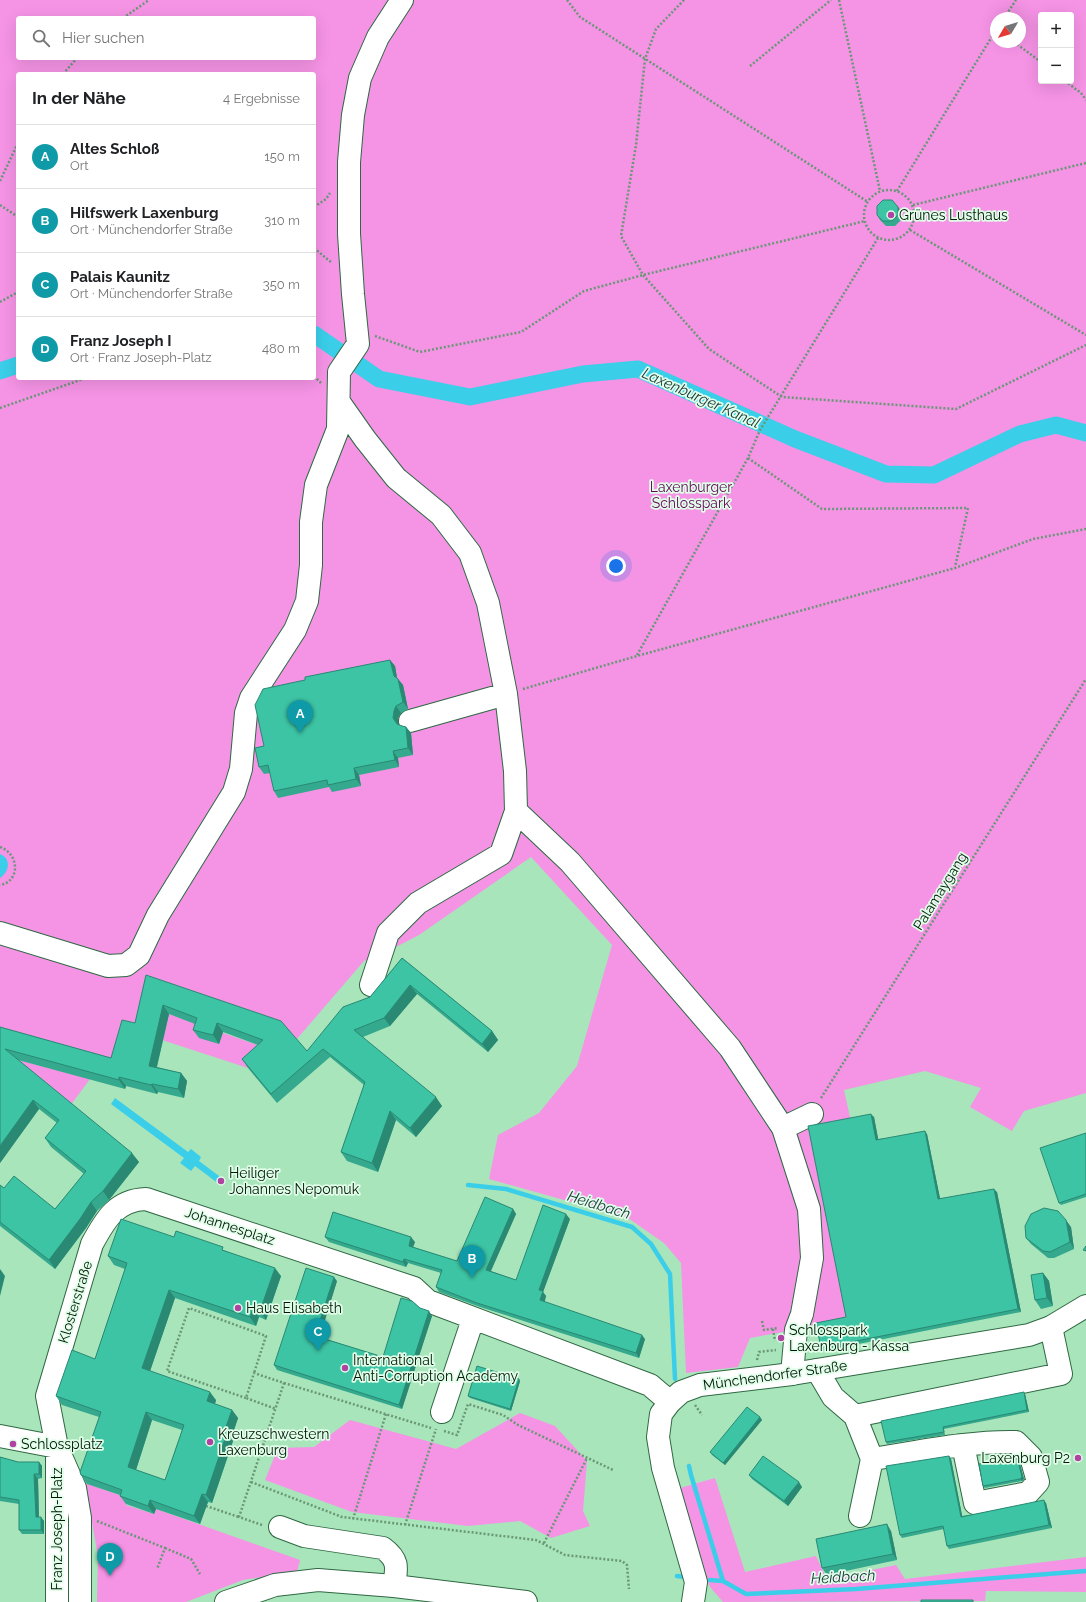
<!DOCTYPE html>
<html lang="de">
<meta charset="utf-8">
<style>
body{margin:0;font-family:Raleway,sans-serif;background:#f2f2f2;color:#202124}
.controls{position:absolute;right:12px;top:12px;display:grid;overflow:hidden;border-radius:4px;box-shadow:0 4px 16px #0002}
.controls button{width:36px;height:36px;display:grid;place-items:center;padding:0;border:0;border-bottom:1px solid #e0e0e0;background:#fff;color:#202124;font:20px sans-serif}
.compass{position:absolute;left:990px;top:12px;width:36px;height:36px;border-radius:50%;background:#fff;box-shadow:0 4px 16px #0002;rotate:232deg}
.you{position:absolute;left:616px;top:566px;width:14px;height:14px;margin:-10px;border:3px solid #fff;border-radius:50%;background:#1a73e8;box-shadow:0 0 0 6px #1a73e833}
.badge{display:grid;place-items:center;width:26px;height:26px;border-radius:50%;background:#7c3aed;color:#fff;font-size:13px;font-weight:700}
.pin{position:absolute;translate:-50% -33px;filter:drop-shadow(0 1px 2px #0008)}
.pin::after{content:'';position:absolute;top:21px;width:14px;height:12px;background:inherit;clip-path:polygon(0 0,100% 0,50% 100%)}
.list{margin:0;padding:0;list-style:none}
h2{display:flex;justify-content:space-between;align-items:center;height:52px;margin:0;padding:0 16px;font-size:17px}
h2 small{font-size:13px;font-weight:400;color:#757577}
.list li{display:grid;grid-template-columns:26px 1fr auto;gap:12px;align-items:center;box-sizing:border-box;height:64px;padding:0 16px;border-top:1px solid #e0e0e0}
.list b{display:block;font-size:15px;white-space:nowrap}
.list p{margin:0;font-size:13px;white-space:nowrap;color:#757577}
.list em{font-size:13px;font-style:normal;color:#757577}
.icon{flex:none;width:22px;height:22px;fill:none;stroke:currentColor;stroke-width:2;stroke-linecap:round;stroke-linejoin:round}
.map{position:relative;flex:none;width:1086px;height:1602px;overflow:hidden}
.search{position:absolute;background:#fff;box-shadow:0 4px 16px #0002;left:16px;top:16px;width:300px;height:44px;display:flex;align-items:center;gap:10px;box-sizing:border-box;padding:0 14px;border-radius:4px;color:#757577;font-size:15px}
.panel{position:absolute;background:#fff;box-shadow:0 4px 16px #0002;left:16px;top:72px;width:300px;height:308px;border-radius:4px}
.map>svg:first-child{display:block}
.green{fill:#f593e5;fill-rule:evenodd}
.water{fill:#3acee9}
.lines{fill:none;stroke-linecap:round;stroke-linejoin:round}
.stream{stroke:#3acee9;stroke-width:4.5}
.canal{stroke:#3acee9;stroke-width:17}
.minor-casing{stroke:#2f6843;stroke-width:24}
.major-casing{stroke:#2f6843;stroke-width:24}
.path{stroke:#699777;stroke-width:2.5;stroke-dasharray:2 2;stroke-linecap:butt}
.minor{stroke:#fff;stroke-width:22}
.major{stroke:#fff;stroke-width:22}
.wall{fill:#34a98d;fill-rule:evenodd}
.shaded-wall{fill:#2a8973}
.building{fill:#3cc4a4;stroke:#2a8973;fill-rule:evenodd}
.poi-dot{fill:#b042a1;stroke:#e0fee8;stroke-width:1.5}
.labels{text-anchor:middle;stroke-width:3.5;stroke-linejoin:round;paint-order:stroke}
.poi-label{font-size:14px;fill:#011708;stroke:#e0fee8;text-anchor:start}
.park-label{font-size:14px;fill:#64085a;stroke:#e0fee8}
.street-label{font-size:14px;fill:#011708;stroke:#e0fee8}
.water-label{font-size:15px;font-style:italic;fill:#16343a;stroke:#e0fee8}
</style>
<div class="map">
<svg width="1086" height="1602" viewBox="0 0 1086 1602">
<rect width="100%" height="100%" fill="#a9e5ba"/>
<path class="green" d="M0,0H1086V1093L1024,1111L1012,1131L970,1107L981,1088L925,1071L844,1090L851,1122L849,1320L750,1338L738,1367L686,1373L681,1263L664,1243L628,1218L489,1179L498,1135L539,1113L577,1066L612,945L531,857L419,935L390,950L364,961L296,1040L153,983L130,1070L0,1034ZM1041,15H1071V81H1041ZM18,18H314V58H18ZM996,18H1020V42H996ZM18,74H314V378H18Z
M169,1014L269,1049L248,1068L162,1040Z
M11,1058L90,1079L70,1106Z
M520,1413L555,1426L587,1461L583,1511L590,1526L551,1538L520,1521L468,1526L352,1512L265,1480L278,1448L314,1447L350,1420L456,1449Z
M715,1478L745,1572L816,1556L827,1579L896,1565L905,1579L1086,1557V1592L986,1591L985,1601L723,1602L710,1587L704,1572L680,1488Z
M85,1483L128,1498L126,1505L154,1514L156,1509L300,1560L297,1572L243,1580L186,1602H97L98,1556Z"/>
<path class="water" d="M0,854C12,859 9,872 0,878Z
M115,1098L188,1152L191,1149L201,1157L199,1161L223,1179L219,1184L195,1166L191,1171L180,1163L184,1158L111,1104Z"/>
<g class="lines">
<path class="stream" d="M468,1185L506,1189L632,1227L651,1244L670,1274L675,1379
M689,1466L691,1475L723,1581L746,1594L856,1589L1086,1571
M677,1576L685,1577
M710,1580L723,1581"/>
<path class="canal" d="M314,334L379,379L470,397L583,374L638,369L795,439L886,474L934,475L1020,434L1056,425L1086,433
M0,371L18,365"/>
<defs>
<path id="minor" d="M339,402L365,439L396,478L441,515L470,553L488,603L506,694L515,771L516,811L570,862L730,1048L783,1128L809,1209L812,1258L802,1314L796,1330L792,1374
M410,721L506,694
M0,933L108,966L126,965L139,955L158,915L234,792L241,769L246,713L251,698L295,630L307,601L311,565V522L316,485L338,429L339,372L358,344L353,294L349,234V162L353,115L360,78L378,37L402,0
M371,985L388,933L418,903L501,854L516,811
M783,1128L812,1114
M817,1370L833,1397L855,1416L1061,1374L1051,1327
M442,1412L473,1319
M855,1416L872,1459L860,1516
M0,1436L57,1447
M60,1454L75,1488L80,1518V1602
M872,1459C919,1452 968,1441 1016,1442L1031,1457L1038,1482L1028,1493L975,1503L963,1445
M280,1527L304,1536L383,1548C399,1560 397,1567 394,1586
M57,1602V1447L47,1396L92,1244C105,1220 116,1200 146,1199L414,1288L428,1301L650,1385L670,1402"/>
<path id="major" d="M226,1602L275,1585L318,1580L394,1586L526,1602
M693,1602L696,1582L663,1468L658,1437L661,1414L670,1402L681,1392L700,1385L792,1374L1029,1335L1051,1327L1086,1306"/>
</defs>
<use href="#minor" class="minor-casing"/>
<use href="#major" class="major-casing"/>
<path class="path" d="M567,0L580,17L868,202
M684,0L656,29L645,59L636,145L621,236L643,275L709,349L782,397L956,409L1086,345
M839,0L880,191
M123,18L149,0
M1004,18L1016,0
M1014,42L1041,62
M750,66L831,0
M63,74L77,58
M1065,81L1081,93L1086,100
M0,181L18,143
M864 215a25 25 0 1 1 50 0a25 25 0 1 1-50 0Z
M897,191L996,30
M0,205L18,217
M913,205L1086,163
M314,207L326,199L330,193
M910,230L1086,335
M314,248L332,263
M0,302L18,292
M375,336L420,352L521,332L584,291L643,275L865,221
M314,376L321,383
M0,408L86,378
M748,458L822,509L968,508L955,567
M637,655L748,458L760,430L878,238
M523,689L637,656L955,568L1033,539L1086,529
M0,847C20,854 20,882 0,885
M821,1098L1086,679
M762,1321L764,1330L778,1328
M773,1329L775,1341
M757,1360L759,1352L776,1350
M284,1383L431,1428
M246,1398L167,1371L189,1308L266,1336L254,1373
M695,1405L702,1415
M444,1431L457,1435L468,1404L503,1415L518,1425L613,1470
M251,1482L342,1517L536,1540L565,1555L622,1561L627,1565L629,1589
M206,1506L239,1517
M353,1519L386,1414
M97,1521L165,1548L157,1569
M262,1525L239,1517L284,1383L254,1373L246,1398L276,1409
M405,1525L436,1429
M544,1543L587,1458
M165,1548L191,1559L200,1574"/>
<use href="#minor" class="minor"/>
<use href="#major" class="major"/>
</g>
<path class="wall" d="M901,211V220L895,226H886L880,220L877,215Z
M390,660L395,666L397,678L403,685L408,709L401,713L398,718V724L402,726L406,727L411,733L413,755L398,758L399,767L359,775L361,786L332,792L329,787L278,798L274,791L270,773L264,774L259,767L264,746L305,680Z
M402,958L492,1031L498,1040L488,1052L417,994L390,1026L363,1037L442,1106L416,1137L396,1120L378,1172L347,1161L341,1152L364,1085L330,1057L277,1103L248,1068L242,1059L258,1045L223,1032L219,1044L199,1038L193,1030L195,1024L169,1014L157,1067L181,1073L187,1081L184,1098L158,1092L157,1094L126,1086L125,1089L18,1060L139,1162L109,1200L97,1211L86,1228L55,1269L0,1226V1185L4,1188L55,1209L84,1174L51,1147L45,1138L57,1123L39,1109L0,1163V1027L111,1058L135,1023L146,975L307,1051L370,997Z
M874,1117L878,1139L927,1134L940,1199L997,1192L1021,1312L823,1351L821,1348L846,1317Z
M1086,1133V1197L1061,1205L1059,1203Z
M513,1209L516,1214L491,1271L516,1280L570,1219L543,1292L546,1296L544,1302L645,1339L639,1358L480,1307L439,1292L436,1287L441,1273L408,1263L406,1267L329,1242L325,1237L415,1242L413,1247L457,1261Z
M1071,1227L1074,1249L1054,1258H1048L1031,1244L1026,1238Z
M174,1237L226,1251L281,1276L266,1320L259,1317L256,1326L175,1298L150,1371L216,1400L215,1404L232,1410L238,1418L231,1439L233,1441L212,1503L208,1502L200,1524L156,1509L154,1514L126,1504L120,1496V1495L87,1484L81,1475L99,1417L62,1405L56,1396L95,1359L125,1269L114,1265L108,1256ZM152,1420L182,1430L165,1480L136,1470Z
M1043,1273L1049,1281L1053,1306L1041,1309L1035,1300Z
M337,1281L319,1337L383,1357L420,1308L432,1316L402,1409L277,1370L274,1365Z
M520,1381L511,1411L470,1398L468,1396Z
M1025,1394L1029,1412L944,1429L945,1435L887,1444L886,1442Z
M760,1417L762,1420L725,1465L712,1455L710,1452Z
M949,1456L951,1459L962,1516L1046,1503L1052,1528L949,1549L947,1546L944,1529L902,1538L900,1535Z
M0,1457L18,1462H39L42,1466V1478L38,1479L39,1517L44,1521V1534H22L19,1530V1504L0,1501Z
M1020,1464L1024,1479L1022,1481L985,1488L983,1486Z
M749,1475L802,1487L788,1506L752,1479Z
M891,1531L897,1560L827,1575L822,1568Z"/>
<path class="shaded-wall" d="M898,207L901,211V220L898,215Z
M390,660L395,666L398,683L394,676Z
M398,679L403,685L408,709L403,702Z
M396,706L401,713L398,718V724L402,730L393,718L394,711Z
M406,727L411,733L413,755L408,748Z
M393,751L398,758L399,767L395,760Z
M354,768L359,775L361,786L356,779Z
M410,985L417,994L390,1026L384,1018Z
M163,1005L169,1014L155,1074L149,1066Z
M217,1023L223,1032L219,1044L213,1035Z
M492,1031L498,1040L488,1052L482,1044Z
M181,1073L187,1081L184,1098L178,1089Z
M119,1077L126,1086L125,1089L119,1080Z
M152,1084L158,1092L157,1094L151,1085Z
M436,1097L442,1106L416,1137L410,1128Z
M33,1100L39,1109L0,1163V1146Z
M390,1111L396,1120L378,1172L372,1163Z
M871,1114L874,1117L879,1143L876,1140Z
M925,1131L927,1134L941,1203L938,1199Z
M132,1153L139,1162L109,1200L103,1191Z
M994,1189L997,1192L1021,1312L1018,1309Z
M91,1202L97,1211L86,1228L55,1269L49,1260Z
M513,1209L516,1214L489,1275L486,1270Z
M566,1214L570,1219L543,1292L546,1296L544,1305L540,1300L539,1290Z
M1066,1220L1071,1227L1074,1249L1070,1242Z
M411,1237L415,1242L412,1250L409,1246Z
M404,1259L408,1263L406,1267L403,1262Z
M275,1268L281,1276L266,1320L260,1311Z
M0,1269L5,1276L0,1296Z
M1043,1273L1049,1281L1053,1306L1047,1298Z
M334,1277L337,1281L319,1340L315,1336Z
M169,1290L175,1298L148,1377L142,1368Z
M253,1308L259,1317L256,1326L250,1317Z
M429,1311L432,1316L402,1409L399,1405Z
M642,1335L645,1339L639,1358L636,1353Z
M519,1379L520,1381L511,1411L510,1409Z
M210,1392L216,1400L213,1410L207,1401Z
M1024,1392L1025,1394L1029,1412L1027,1410Z
M232,1410L238,1418L231,1439L233,1441L212,1503L206,1495L224,1432Z
M146,1412L152,1420L134,1476L128,1467Z
M760,1417L762,1420L725,1465L723,1463Z
M949,1456L951,1459L963,1520L961,1517Z
M1018,1461L1020,1464L1024,1479L1022,1481L1020,1479Z
M39,1462L42,1466V1478L39,1474Z
M34,1474L38,1479L39,1521L36,1517Z
M799,1482L802,1487L788,1506L784,1501Z
M202,1494L208,1502L200,1524L194,1516Z
M150,1500L156,1509L154,1514L148,1506Z
M1044,1500L1046,1503L1052,1528L1049,1525Z
M41,1517L44,1521V1534L41,1530Z
M887,1524L891,1531L897,1560L893,1554Z"/>
<path class="building" d="M883,200H892L898,207V215L892,221H883L877,215V206Z
M390,660L394,676L398,679L403,702L396,706L394,711L393,718L397,724L402,726L406,727L408,748L393,751L395,760L354,768L356,779L328,785L327,780L274,791L268,765L259,767L255,748L264,746L255,705L263,689L305,680V677Z
M402,958L492,1031L482,1044L410,985L384,1018L354,1030L436,1097L410,1128L390,1111L372,1163L341,1152L365,1082L323,1049L271,1094L242,1059L263,1040L217,1023L213,1035L193,1030L197,1018L163,1005L149,1066L181,1073L178,1089L152,1084L151,1085L119,1077V1080L5,1049L132,1153L103,1191L91,1202L80,1219L49,1260L0,1222V1185L4,1188L14,1176L55,1209L86,1171L45,1138L59,1120L33,1100L0,1146V1027L111,1058L122,1020L135,1023L146,975L281,1021L307,1051L343,1007L370,997Z
M871,1114L876,1140L925,1131L938,1199L994,1189L1018,1309L821,1348L816,1323L846,1317L808,1126Z
M1086,1133V1194L1059,1203L1040,1148Z
M485,1197L513,1209L486,1270L516,1280L543,1205L566,1214L539,1290L543,1291L540,1300L642,1335L636,1353L477,1303L436,1287L442,1270L404,1259L403,1262L325,1237L333,1212L411,1237L409,1246L457,1261Z
M1044,1208L1058,1211L1066,1220L1070,1242L1050,1252L1043,1251L1026,1238L1025,1226L1031,1214Z
M121,1219L174,1237L176,1231L223,1247L222,1250L275,1268L260,1311L253,1308L250,1317L169,1290L142,1368L210,1392L207,1401L232,1410L224,1432L227,1433L206,1495L202,1494L194,1516L150,1500L148,1506L120,1496L122,1490L81,1475L80,1472L101,1412L56,1396L72,1350L95,1359L127,1263L108,1256ZM146,1412L184,1425L165,1480L128,1467Z
M1086,1246V1251L1083,1250Z
M306,1268L334,1277L315,1336L383,1357L401,1298L412,1301L420,1308L429,1311L399,1405L274,1365Z
M1043,1273L1047,1298L1035,1300L1031,1275Z
M477,1366L519,1379L510,1409L468,1396Z
M1024,1392L1027,1410L943,1427L944,1432L886,1442L881,1421Z
M747,1407L760,1417L723,1463L710,1452Z
M763,1456L799,1482L784,1501L749,1475Z
M949,1456L961,1517L1044,1500L1049,1525L947,1546L943,1526L900,1535L886,1466Z
M0,1457L18,1462H39V1474H34L36,1517H41V1530H19V1500L0,1497Z
M1015,1458L1018,1461L1022,1477L1020,1479L983,1486L979,1464Z
M887,1524L893,1554L822,1568L816,1539Z
M921,1600H973V1602H921Z"/>
<g class="poi-dot">
<circle cx="891" cy="215" r="4"/>
<circle cx="221" cy="1181" r="4"/>
<circle cx="238" cy="1308" r="4"/>
<circle cx="781" cy="1338" r="4"/>
<circle cx="345" cy="1368" r="4"/>
<circle cx="210" cy="1442" r="4"/>
<circle cx="13" cy="1444" r="4"/>
<circle cx="1078" cy="1458" r="4"/>
</g>
<g class="labels">
<g class="poi-label">
<text x="899" y="220">Grünes Lusthaus</text>
<text x="229" y="1178">Heiliger<tspan x="229" dy="16">Johannes Nepomuk</tspan></text>
<text x="246" y="1313">Haus Elisabeth</text>
<text x="789" y="1335">Schlosspark<tspan x="789" dy="16">Laxenburg - Kassa</tspan></text>
<text x="353" y="1365">International<tspan x="353" dy="16">Anti-Corruption Academy</tspan></text>
<text x="218" y="1439">Kreuzschwestern<tspan x="218" dy="16">Laxenburg</tspan></text>
<text x="21" y="1449">Schlossplatz</text>
<text x="1070" y="1463" text-anchor="end">Laxenburg P2</text>
</g>
<g class="park-label">
<text x="691" y="492">Laxenburger<tspan x="691" dy="16">Schlosspark</tspan></text>
</g>
<g class="street-label">
<text transform="translate(940 891) rotate(-58)" y="5">Palamaygang</text>
<text transform="translate(230 1226) rotate(18)" y="5">Johannesplatz</text>
<text transform="translate(75 1302) rotate(-73)" y="5">Klosterstraße</text>
<text transform="translate(775 1375) rotate(-8)" y="5">Münchendorfer Straße</text>
<text transform="translate(57 1529) rotate(-90)" y="5">Franz Joseph-Platz</text>
</g>
<g class="water-label">
<text transform="translate(701 398) rotate(24)" y="5">Laxenburger Kanal</text>
<text transform="translate(599 1205) rotate(17)" y="5">Heidbach</text>
<text transform="translate(843 1577) rotate(-3)" y="5">Heidbach</text>
</g>
</g>
</svg>
<div class="controls">
<button>+</button>
<button>−</button>
</div>
<svg class="compass" viewBox="-18 -18 36 36"><path d="M0-13l5 13h-10z" fill="#e53935"/><path d="M0 13l5-13h-10z" fill="#757577"/></svg>
<div class="you"></div>
<div class="pin badge" style="left:300px;top:733px;background:#0f9aa8">A</div>
<div class="pin badge" style="left:472px;top:1278px;background:#0f9aa8">B</div>
<div class="pin badge" style="left:318px;top:1351px;background:#0f9aa8">C</div>
<div class="pin badge" style="left:110px;top:1576px;background:#0f9aa8">D</div>
<div class="search"><svg class="icon" aria-label="search" viewBox="0 0 24 24"><circle cx="10" cy="10" r="6"/><path d="M15 15l6 6"/></svg>Hier suchen</div>
<section class="panel">
<h2>In der Nähe<small>4 Ergebnisse</small></h2>
<ul class="list">
<li><span class="badge" style="background:#0f9aa8">A</span><div><b>Altes Schloß</b><p>Ort</p></div><em>150 m</em></li>
<li><span class="badge" style="background:#0f9aa8">B</span><div><b>Hilfswerk Laxenburg</b><p>Ort · Münchendorfer Straße</p></div><em>310 m</em></li>
<li><span class="badge" style="background:#0f9aa8">C</span><div><b>Palais Kaunitz</b><p>Ort · Münchendorfer Straße</p></div><em>350 m</em></li>
<li><span class="badge" style="background:#0f9aa8">D</span><div><b>Franz Joseph I</b><p>Ort · Franz Joseph-Platz</p></div><em>480 m</em></li>
</ul>
</section>
</div>
